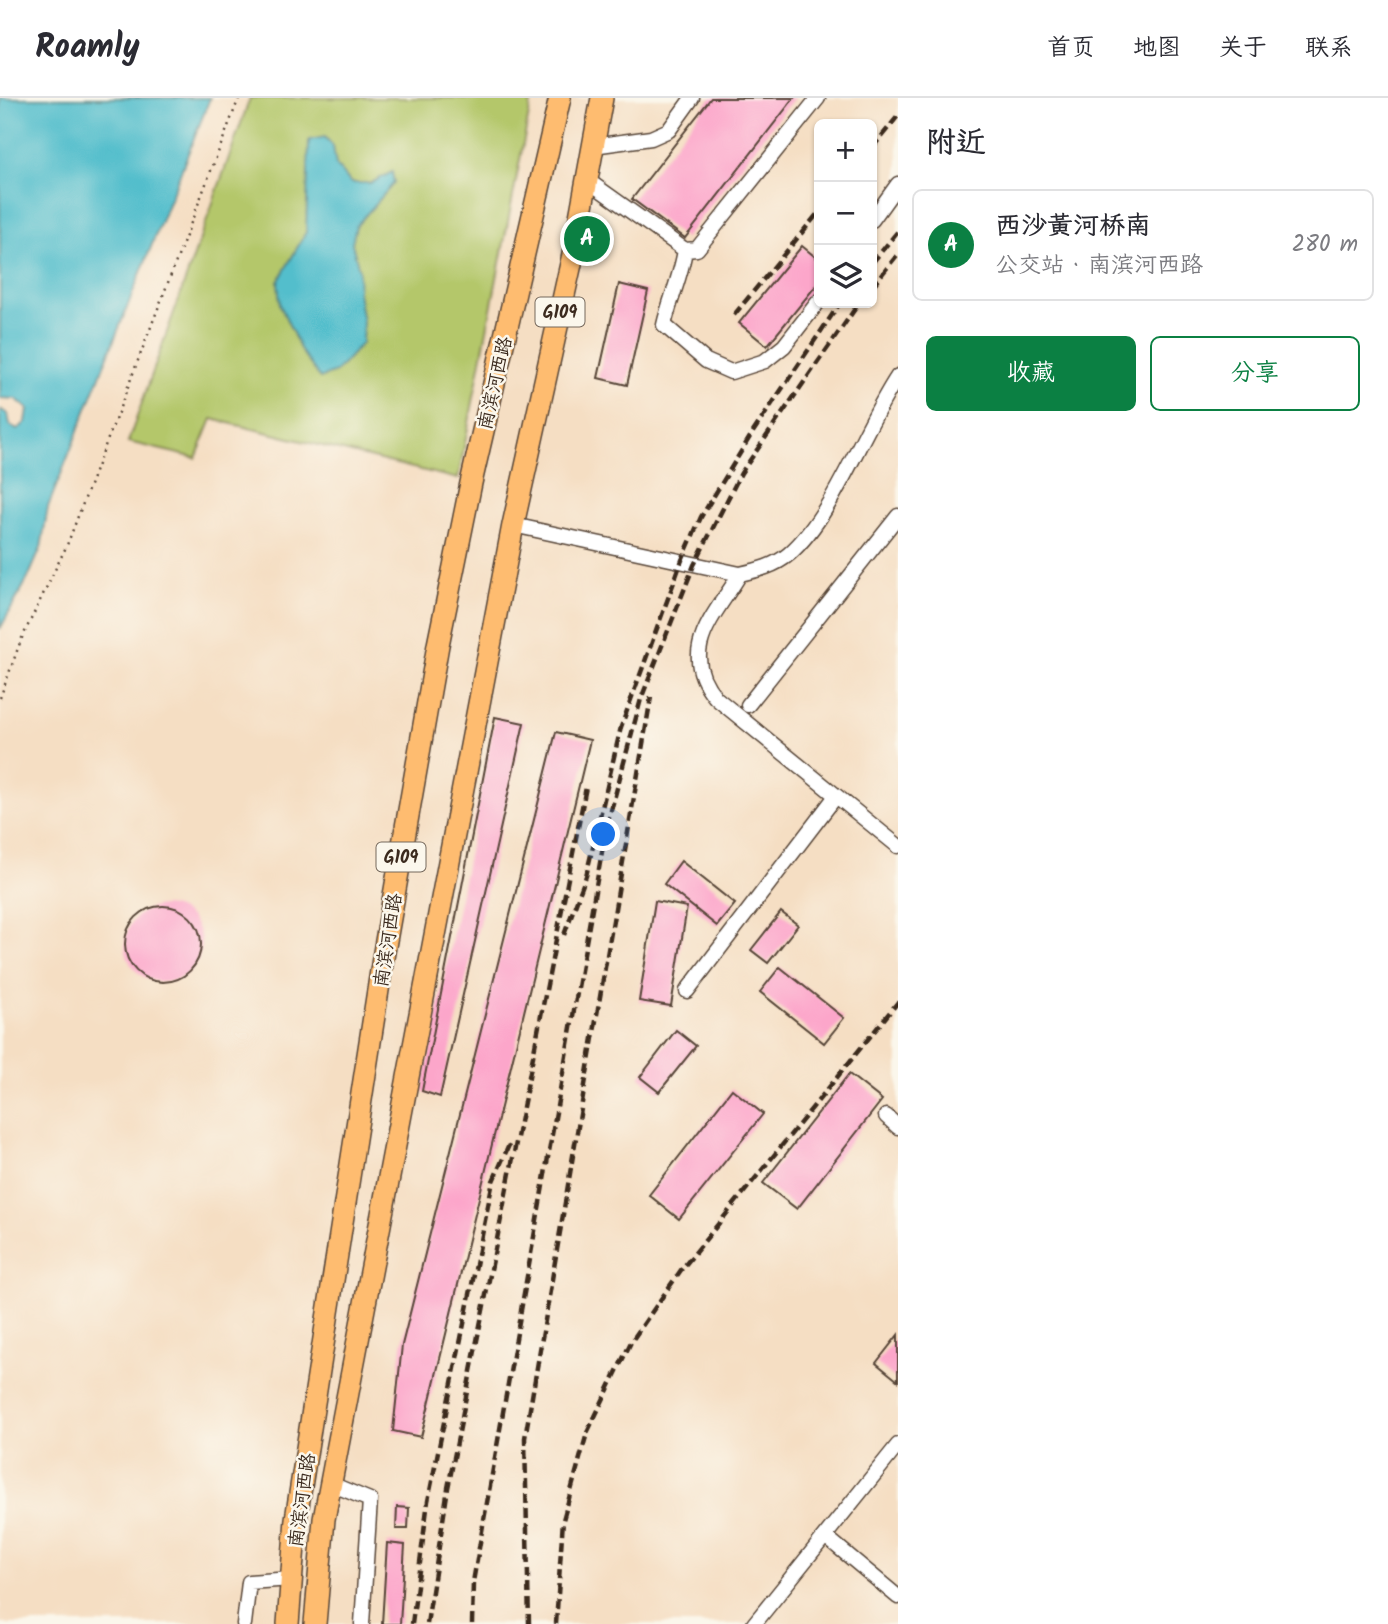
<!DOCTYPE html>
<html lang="zh">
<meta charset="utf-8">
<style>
body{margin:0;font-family:Kalam,"LXGW WenKai TC",sans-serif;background:#f2f2f3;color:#2b2b33}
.controls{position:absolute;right:21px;top:21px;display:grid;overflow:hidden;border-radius:10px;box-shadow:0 2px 5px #0004}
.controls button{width:63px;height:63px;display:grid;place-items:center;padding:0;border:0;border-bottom:2px solid #e1e1e2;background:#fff;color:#2b2b33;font:35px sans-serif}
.you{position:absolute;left:604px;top:737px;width:24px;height:24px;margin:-18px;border:5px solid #fff;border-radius:50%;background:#1a73e8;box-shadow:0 0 0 10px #1a73e833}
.badge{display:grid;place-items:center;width:46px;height:46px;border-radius:50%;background:#0b8043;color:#fff;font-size:23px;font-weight:700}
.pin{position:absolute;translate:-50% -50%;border:4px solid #fff;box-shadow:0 2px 7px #0006}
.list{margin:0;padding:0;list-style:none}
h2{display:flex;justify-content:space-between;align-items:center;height:91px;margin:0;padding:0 28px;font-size:30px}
h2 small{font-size:23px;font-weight:400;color:#7c7c81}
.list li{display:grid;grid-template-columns:46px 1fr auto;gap:21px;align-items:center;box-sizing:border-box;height:112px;margin:0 14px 14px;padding:0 14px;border:2px solid #e1e1e2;border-radius:10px}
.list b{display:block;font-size:26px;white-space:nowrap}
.list p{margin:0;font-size:23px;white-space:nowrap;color:#7c7c81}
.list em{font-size:23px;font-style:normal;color:#7c7c81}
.actions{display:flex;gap:14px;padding:21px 28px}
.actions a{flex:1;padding:16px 0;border:2px solid #0b8043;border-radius:10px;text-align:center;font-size:24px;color:#0b8043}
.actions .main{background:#0b8043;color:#fff}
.icon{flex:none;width:38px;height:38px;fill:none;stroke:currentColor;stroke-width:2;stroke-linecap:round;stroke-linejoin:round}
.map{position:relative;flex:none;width:898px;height:1526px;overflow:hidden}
header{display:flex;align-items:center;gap:42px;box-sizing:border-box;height:98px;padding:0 35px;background:#fff;border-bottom:2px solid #e1e1e2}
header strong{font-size:33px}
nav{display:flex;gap:38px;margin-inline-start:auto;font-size:24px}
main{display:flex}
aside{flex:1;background:#fff}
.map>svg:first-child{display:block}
.green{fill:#b4c76b;stroke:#787844;stroke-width:2}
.water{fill:#52becc;stroke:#467475;stroke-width:2}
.building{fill:#fca6ca}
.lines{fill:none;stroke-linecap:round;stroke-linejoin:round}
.minor-casing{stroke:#574537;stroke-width:17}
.highway-casing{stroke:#574537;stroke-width:24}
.path{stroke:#574537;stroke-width:2.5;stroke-dasharray:2 5;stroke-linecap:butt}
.minor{stroke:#fff;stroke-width:14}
.highway{stroke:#febc70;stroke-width:21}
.rail{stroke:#3b2a1e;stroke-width:4.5;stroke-dasharray:10 5;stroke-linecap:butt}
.labels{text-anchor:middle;stroke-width:5;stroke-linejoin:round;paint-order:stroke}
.shield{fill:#fbf7ec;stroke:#75685c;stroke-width:2}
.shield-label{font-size:18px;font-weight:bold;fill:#3b2a1e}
.street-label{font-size:19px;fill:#3b2a1e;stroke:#fbf7ec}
</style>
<header>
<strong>Roamly</strong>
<nav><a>首页</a><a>地图</a><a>关于</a><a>联系</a></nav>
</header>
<main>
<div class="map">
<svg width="898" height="1526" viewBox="0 0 898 1526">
<rect width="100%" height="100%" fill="#fbf7ec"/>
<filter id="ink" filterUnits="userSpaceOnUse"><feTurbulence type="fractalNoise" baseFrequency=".0143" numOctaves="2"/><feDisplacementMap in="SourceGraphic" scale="14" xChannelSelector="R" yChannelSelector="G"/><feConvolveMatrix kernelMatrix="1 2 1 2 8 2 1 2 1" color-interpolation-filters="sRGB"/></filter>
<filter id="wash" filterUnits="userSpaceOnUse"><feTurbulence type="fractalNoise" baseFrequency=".00686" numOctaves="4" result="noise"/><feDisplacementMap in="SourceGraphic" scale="28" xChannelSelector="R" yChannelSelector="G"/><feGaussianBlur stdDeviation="1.57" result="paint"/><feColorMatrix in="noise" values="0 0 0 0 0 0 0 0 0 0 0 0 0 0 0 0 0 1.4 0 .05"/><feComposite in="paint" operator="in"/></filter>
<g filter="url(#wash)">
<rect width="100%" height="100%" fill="#f5dec3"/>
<path class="green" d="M250,0H532L458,381L212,321L196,360L128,344Z"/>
<path class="water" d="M0,0H210L48,409L41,450L28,480L0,531V311L8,316L10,327L17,332L26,324L28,311L16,301L0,300Z
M325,39L333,48L336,67L351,85H371L392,74L394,85L356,128L352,145L359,172L358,194L363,224L362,245L336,274L320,280L301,253L280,207L278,184L306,134L309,42Z"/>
<g id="blocks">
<path class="building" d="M711,0H794L685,140L632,101Z
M802,148L819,162V184L767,248L739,225Z
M619,186L648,193L627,287L598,280Z
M495,619L524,625L440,999L422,993Z
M556,634L590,642L421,1339L393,1333L402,1247Z
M681,763L735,806L717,828L664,786Z
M655,803L687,809L671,908L639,903Z
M125 846a38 38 0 1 1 76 0a38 38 0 1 1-76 0Z
M781,814L798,827L768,865L751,852Z
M780,869L844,920L824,945L760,894Z
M676,932L696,948L659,994L640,979Z
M849,976L882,1002L797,1111L763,1085Z
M732,991L763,1016L679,1121L649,1097Z
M898,1237V1283L876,1265Z
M397,1409L409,1410L408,1431H396Z
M387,1445L405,1447L400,1526H382Z"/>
</g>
</g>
<g filter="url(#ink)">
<use href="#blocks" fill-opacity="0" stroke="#574537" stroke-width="2"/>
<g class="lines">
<defs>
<path id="minor" d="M593,48L651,40L669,32L692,0
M587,82L685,152L697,151L818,0
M872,122L898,86
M685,152C681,178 670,201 664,227L706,263L731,274L765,263L784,248L819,203
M513,427L740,476C758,472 775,468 789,456C834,417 863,330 898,278
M740,476C715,518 676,553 716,600L898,748
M748,607L898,418
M687,893L836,698
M886,1018L898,1029
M331,1386L370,1402L362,1526
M825,1438L898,1499
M244,1526L249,1484L292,1481
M754,1526L898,1347"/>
<path id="highway" d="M288,1526L296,1421L383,860L438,547L471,385L560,0
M315,1526L324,1421L513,427L574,152L602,0"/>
</defs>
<use href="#minor" class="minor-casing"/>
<use href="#highway" class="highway-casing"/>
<path class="path" d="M0,600L21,542L67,447L239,0"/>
<use href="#minor" class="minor"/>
<use href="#highway" class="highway"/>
<path class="rail" d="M872,50L898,18
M872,165L898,133
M872,189L898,156
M734,217L819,114
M564,837L586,778L621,629L682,462L701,419L753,334L840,205
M412,1526L428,1403L493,1083L509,1047
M427,1526L448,1390L586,689
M472,1526L473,1484L606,731L641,601L694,467L741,375L859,205
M529,1526L525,1340L651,599
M556,1526L563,1422L587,1335L631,1244L681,1172L898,904"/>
</g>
</g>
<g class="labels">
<g class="shield">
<rect x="535.5" y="199.5" width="49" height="29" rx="5"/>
<rect x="376.5" y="744.5" width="49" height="29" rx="5"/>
</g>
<g class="shield-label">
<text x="560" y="220">G109</text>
<text x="401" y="765">G109</text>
</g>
<g class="street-label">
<text transform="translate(494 285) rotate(-77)" y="7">南滨河西路</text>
<text transform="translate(387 842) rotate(-81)" y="7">南滨河西路</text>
<text transform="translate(301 1402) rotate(-82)" y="7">南滨河西路</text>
</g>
</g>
</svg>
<div class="controls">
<button>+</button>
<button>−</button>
<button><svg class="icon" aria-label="layers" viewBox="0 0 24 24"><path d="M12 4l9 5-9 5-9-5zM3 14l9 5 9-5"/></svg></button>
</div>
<div class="you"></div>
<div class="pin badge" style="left:587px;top:141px">A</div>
</div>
<aside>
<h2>附近<small></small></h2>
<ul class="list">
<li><span class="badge">A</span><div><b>西沙黄河桥南</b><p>公交站 · 南滨河西路</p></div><em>280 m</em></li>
</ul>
<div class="actions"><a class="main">收藏</a><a>分享</a></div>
</aside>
</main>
